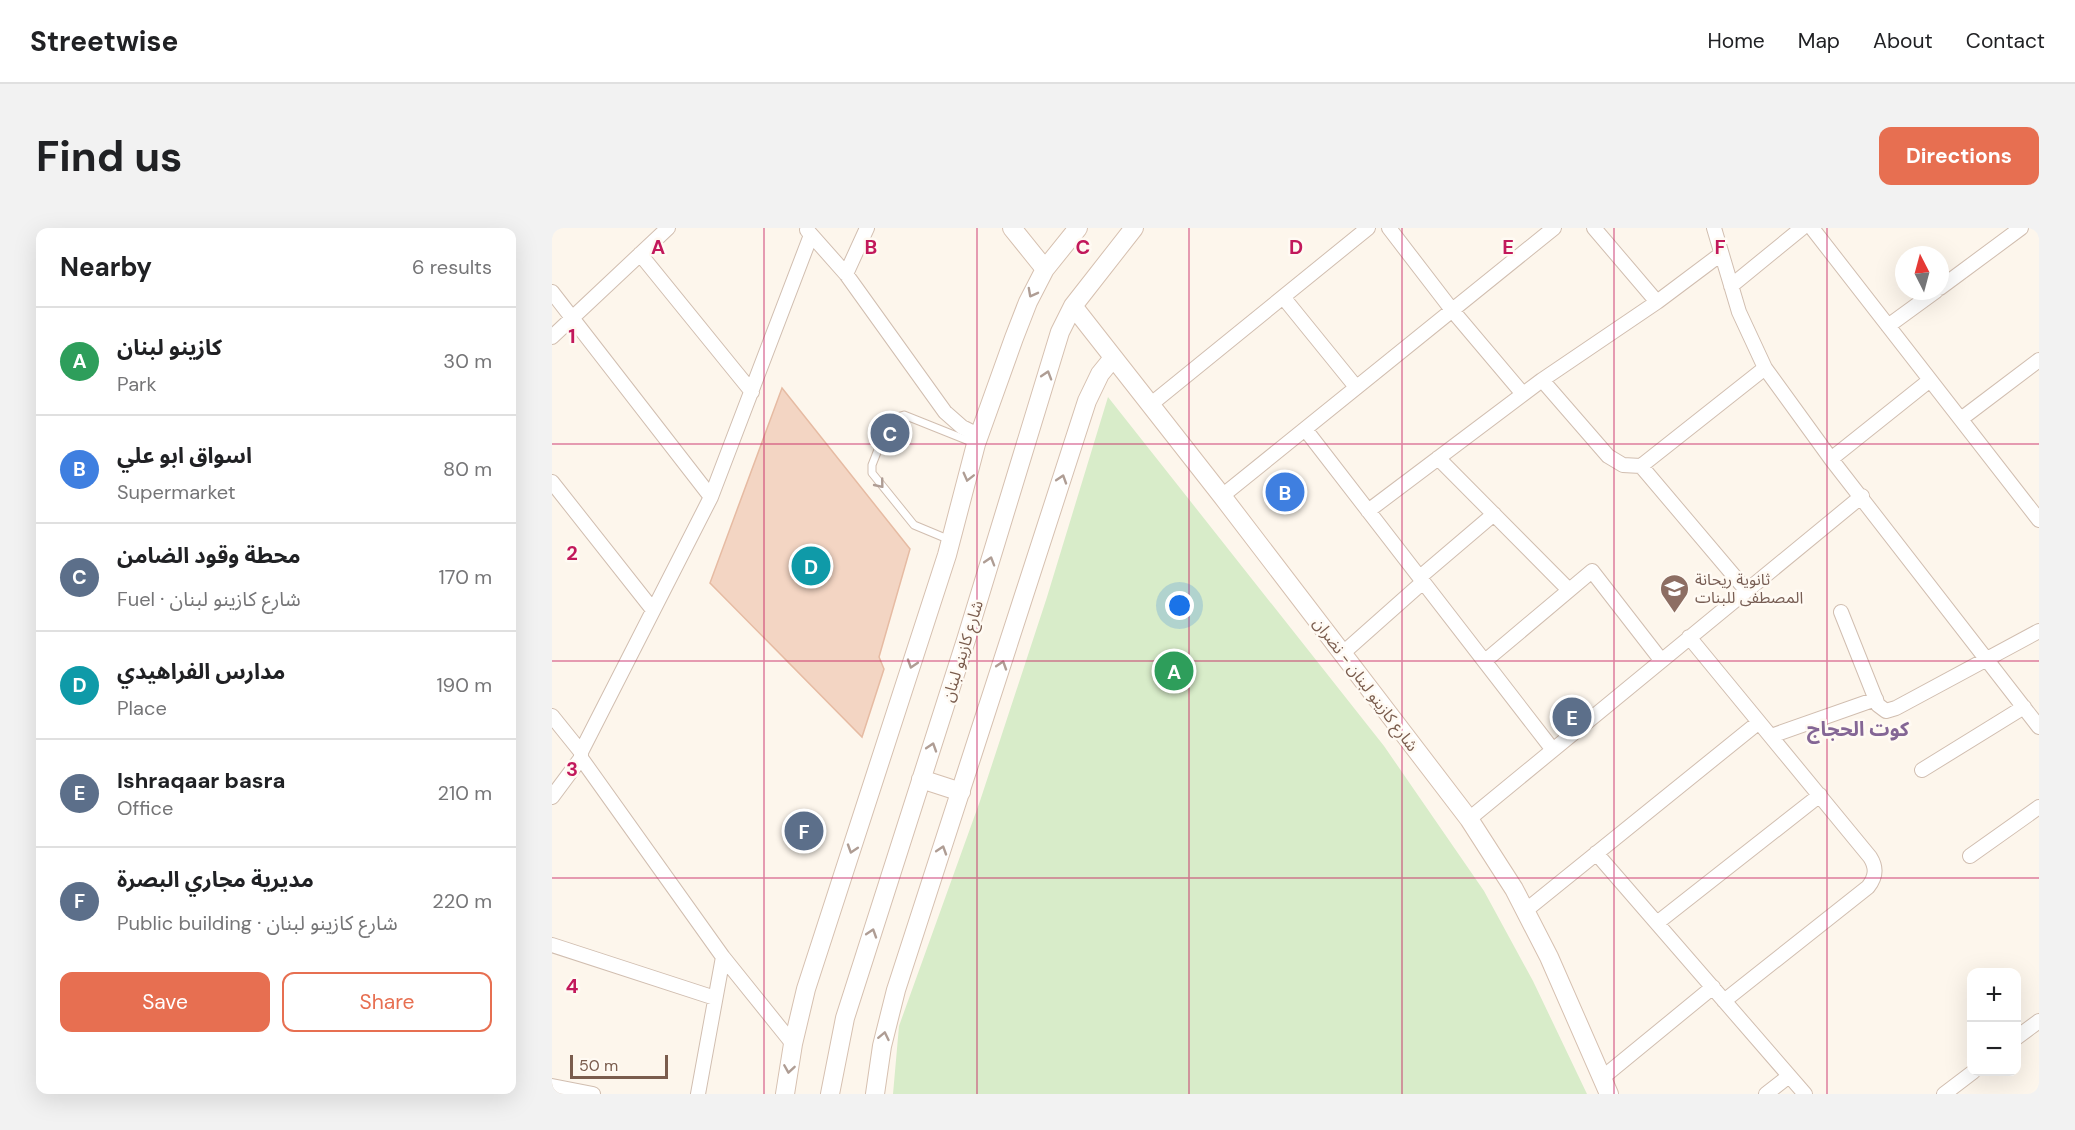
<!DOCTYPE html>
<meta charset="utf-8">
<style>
body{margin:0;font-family:"DM Sans","Noto Sans Arabic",sans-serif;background:#f2f2f2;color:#202124}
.controls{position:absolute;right:18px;bottom:18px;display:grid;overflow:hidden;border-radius:12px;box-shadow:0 6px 24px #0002}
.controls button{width:54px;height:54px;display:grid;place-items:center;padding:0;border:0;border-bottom:2px solid #e0e0e0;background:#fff;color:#202124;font:30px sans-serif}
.compass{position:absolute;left:1343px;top:18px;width:54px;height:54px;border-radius:50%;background:#fff;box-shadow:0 6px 24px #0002;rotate:354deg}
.scale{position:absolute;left:18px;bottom:15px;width:98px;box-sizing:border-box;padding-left:6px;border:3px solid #7a5c4d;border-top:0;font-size:16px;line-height:21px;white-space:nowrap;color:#7a5c4d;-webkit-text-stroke:4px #fffaf3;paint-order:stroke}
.you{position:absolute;left:628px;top:378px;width:21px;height:21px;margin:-15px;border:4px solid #fff;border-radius:50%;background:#1a73e8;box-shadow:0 0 0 9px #1a73e833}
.badge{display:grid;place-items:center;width:39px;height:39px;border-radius:50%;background:#e76f51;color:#fff;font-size:20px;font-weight:700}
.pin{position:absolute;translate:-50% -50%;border:3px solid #fff;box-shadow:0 2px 6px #0006}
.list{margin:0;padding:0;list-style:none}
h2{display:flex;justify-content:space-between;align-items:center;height:78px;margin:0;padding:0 24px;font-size:26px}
h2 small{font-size:20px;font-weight:400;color:#757577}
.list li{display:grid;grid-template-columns:39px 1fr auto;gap:18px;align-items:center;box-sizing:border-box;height:108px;padding:0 24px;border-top:2px solid #e0e0e0}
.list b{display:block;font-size:22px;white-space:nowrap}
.list p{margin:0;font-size:20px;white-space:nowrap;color:#757577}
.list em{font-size:20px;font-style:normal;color:#757577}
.actions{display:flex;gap:12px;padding:18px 24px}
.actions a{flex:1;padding:14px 0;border:2px solid #e76f51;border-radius:12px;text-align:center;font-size:21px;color:#e76f51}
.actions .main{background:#e76f51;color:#fff}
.map{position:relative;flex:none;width:1487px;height:866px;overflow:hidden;border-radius:12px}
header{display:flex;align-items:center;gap:36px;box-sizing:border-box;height:84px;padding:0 30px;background:#fff;border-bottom:2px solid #e0e0e0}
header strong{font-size:28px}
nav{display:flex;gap:33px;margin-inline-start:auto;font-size:21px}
.intro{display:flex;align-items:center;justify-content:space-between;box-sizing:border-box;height:144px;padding:0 36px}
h1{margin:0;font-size:42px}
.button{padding:15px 27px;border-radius:12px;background:#e76f51;color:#fff;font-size:21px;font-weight:700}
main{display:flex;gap:36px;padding:0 36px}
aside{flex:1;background:#fff;border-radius:12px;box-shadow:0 6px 24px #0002}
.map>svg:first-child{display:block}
.green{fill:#d8ecc9}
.building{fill:#f3d5c3;stroke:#e6bba3;stroke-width:1.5}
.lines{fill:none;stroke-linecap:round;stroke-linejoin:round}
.lane-casing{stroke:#d1beb0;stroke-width:9}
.street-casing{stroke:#d1beb0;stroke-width:16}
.secondary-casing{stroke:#d6c0b0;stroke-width:20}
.lane{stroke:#fff;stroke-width:7}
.street{stroke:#fff;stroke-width:14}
.secondary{stroke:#fff;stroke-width:18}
.oneway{stroke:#af9d94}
.grid{fill:none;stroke:#c2185b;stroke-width:1.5;stroke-opacity:0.55}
.labels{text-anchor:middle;stroke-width:5;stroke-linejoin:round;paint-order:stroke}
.education-label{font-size:16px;fill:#785e54;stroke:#fffaf3;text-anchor:start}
.street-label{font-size:16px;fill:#7a5c4d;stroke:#fffaf3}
.quarter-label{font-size:20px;font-weight:bold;fill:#846695;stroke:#fffaf3}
.grid-label{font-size:20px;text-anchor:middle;font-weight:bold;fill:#c2185b;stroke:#fffaf3;stroke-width:5;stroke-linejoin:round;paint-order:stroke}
</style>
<header>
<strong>Streetwise</strong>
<nav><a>Home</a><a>Map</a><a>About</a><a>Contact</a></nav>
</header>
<div class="intro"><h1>Find us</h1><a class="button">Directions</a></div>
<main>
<aside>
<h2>Nearby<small>6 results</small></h2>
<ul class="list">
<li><span class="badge" style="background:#2e9e5b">A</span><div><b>كازينو لبنان</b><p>Park</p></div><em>30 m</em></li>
<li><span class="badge" style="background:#3f7fe0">B</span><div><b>اسواق ابو علي</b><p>Supermarket</p></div><em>80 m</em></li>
<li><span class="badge" style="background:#5c6f8a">C</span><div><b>محطة وقود الضامن</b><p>Fuel · شارع كازينو لبنان</p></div><em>170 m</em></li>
<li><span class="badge" style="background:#0f9aa8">D</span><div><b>مدارس الفراهيدي</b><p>Place</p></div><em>190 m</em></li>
<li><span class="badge" style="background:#5c6f8a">E</span><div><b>Ishraqaar basra</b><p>Office</p></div><em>210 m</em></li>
<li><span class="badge" style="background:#5c6f8a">F</span><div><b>مديرية مجاري البصرة</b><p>Public building · شارع كازينو لبنان</p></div><em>220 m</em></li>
</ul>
<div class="actions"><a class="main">Save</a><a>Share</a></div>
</aside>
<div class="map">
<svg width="1487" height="866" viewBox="0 0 1487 866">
<rect width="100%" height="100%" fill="#fdf6ec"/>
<path class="green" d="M556,169L832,518L932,663L981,753L1035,866H341L347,798L428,573L495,369Z"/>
<path class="building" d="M230,160L358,321L327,429L332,441L310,509L158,355Z"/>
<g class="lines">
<defs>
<path id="lane" d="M398,312L362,297L320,245V237L338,191L352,187L422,215"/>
<path id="street" d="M837,0L900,82L971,166
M1042,0L1105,74
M1162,0L1187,84L1213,140L1279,231L1487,499
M1260,0L1487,292
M255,2L294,46L393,184L410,199L428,208
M88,26L200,164
M294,46L315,0
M1179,58L1250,0
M1388,60L1469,0
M0,64L159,269
M731,69L804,159
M1336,98L1384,63
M0,109L116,0
M990,152L1056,228L1071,237L1089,238L1213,140
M598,177L816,0
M1409,191L1487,132
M753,201L1001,522
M886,230L1017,362
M1279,231L1378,152
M1089,238L1194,362
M0,254L101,382
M670,268L1002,0
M816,283L990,152L1105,74L1169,26
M868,349L942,286
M1289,384L1326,477L1334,483L1344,480L1487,403
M1137,409L1318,629C1325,640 1324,649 1316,659L1172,773
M791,425L871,354
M933,433L1040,343L1109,432
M0,488L29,524V530L171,729L241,816
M1219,508L1324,471
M29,524L159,269L259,7
M1370,542L1472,479
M0,569L29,530
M917,591L1310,268
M1044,625L1253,866
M1418,628L1487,579
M973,683L1207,494
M1105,695L1268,567
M0,717L163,770
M1464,810L1487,793
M1050,850L1161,759
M0,858L41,866
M146,866L171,729
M1214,866L1237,848
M1392,866L1421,844"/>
<path id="secondary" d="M460,0L493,41
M521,78L670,268L917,591L962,661L997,729L1057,866
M369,551L409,564
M233,866L241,816L254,761L395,327L424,216L462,110L476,74L493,41L526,0
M278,866L293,790L414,412L508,104L521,78L582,0
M323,866L330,818L344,762L535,173L548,146L561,130"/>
</defs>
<use href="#lane" class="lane-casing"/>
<use href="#street" class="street-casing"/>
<use href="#secondary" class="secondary-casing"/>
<use href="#lane" class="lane"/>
<use href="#street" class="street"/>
<use href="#secondary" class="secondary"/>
</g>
<defs><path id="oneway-chevron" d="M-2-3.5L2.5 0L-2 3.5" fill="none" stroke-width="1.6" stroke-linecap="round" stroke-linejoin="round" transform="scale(1.5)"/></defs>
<g class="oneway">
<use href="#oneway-chevron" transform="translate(480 65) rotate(118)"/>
<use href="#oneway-chevron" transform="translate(495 147) rotate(-73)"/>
<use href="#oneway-chevron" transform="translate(416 249) rotate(104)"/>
<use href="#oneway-chevron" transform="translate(510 251) rotate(-72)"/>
<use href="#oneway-chevron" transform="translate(328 256) rotate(51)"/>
<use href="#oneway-chevron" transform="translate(438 333) rotate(-73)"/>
<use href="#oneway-chevron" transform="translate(360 436) rotate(108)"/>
<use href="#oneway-chevron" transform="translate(450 437) rotate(-72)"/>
<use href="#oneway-chevron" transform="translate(380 519) rotate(-72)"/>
<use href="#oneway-chevron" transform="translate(300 621) rotate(108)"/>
<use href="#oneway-chevron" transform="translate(390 622) rotate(-72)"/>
<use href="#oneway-chevron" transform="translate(320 705) rotate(-72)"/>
<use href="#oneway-chevron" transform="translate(332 808) rotate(-78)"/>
<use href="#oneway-chevron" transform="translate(237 841) rotate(99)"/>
</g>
<path class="grid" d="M212,0V866M425,0V866M637,0V866M850,0V866M1062,0V866M1275,0V866M0,216H1487M0,433H1487M0,650H1487"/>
<defs>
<symbol id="school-pin" viewBox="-11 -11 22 30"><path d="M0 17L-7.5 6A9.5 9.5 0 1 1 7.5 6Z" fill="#8d6e63" stroke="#fffaf3"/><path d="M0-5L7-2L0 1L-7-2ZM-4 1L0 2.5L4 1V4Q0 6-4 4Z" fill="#fff"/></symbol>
</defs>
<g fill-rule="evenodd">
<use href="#school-pin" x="1106" y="344" width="33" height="45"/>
</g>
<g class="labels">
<g class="education-label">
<text x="1143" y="357">ثانوية ريحانة<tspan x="1143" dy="18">المصطفى للبنات</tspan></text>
</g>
<g class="street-label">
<text transform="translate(410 423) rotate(-73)" y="6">شارع كازينو لبنان</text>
<text transform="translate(814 456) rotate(53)" y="6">شارع كازينو لبنان - نضران</text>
</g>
<g class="quarter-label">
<text x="1306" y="508">كوت الحجاج</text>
</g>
</g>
<g class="grid-label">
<text x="106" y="26">A</text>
<text x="319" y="26">B</text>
<text x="531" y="26">C</text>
<text x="744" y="26">D</text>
<text x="956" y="26">E</text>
<text x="1168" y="26">F</text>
<text x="20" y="115">1</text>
<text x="20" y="332">2</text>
<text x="20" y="548">3</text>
<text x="20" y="765">4</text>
</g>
</svg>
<div class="controls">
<button>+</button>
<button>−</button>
</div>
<svg class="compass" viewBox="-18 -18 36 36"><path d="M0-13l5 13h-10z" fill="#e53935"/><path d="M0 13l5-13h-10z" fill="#757577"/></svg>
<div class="scale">50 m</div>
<div class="you"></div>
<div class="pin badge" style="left:622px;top:443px;background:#2e9e5b">A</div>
<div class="pin badge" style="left:733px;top:264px;background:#3f7fe0">B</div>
<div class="pin badge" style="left:338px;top:205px;background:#5c6f8a">C</div>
<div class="pin badge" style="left:259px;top:338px;background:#0f9aa8">D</div>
<div class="pin badge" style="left:1020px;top:489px;background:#5c6f8a">E</div>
<div class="pin badge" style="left:252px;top:603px;background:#5c6f8a">F</div>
</div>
</main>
